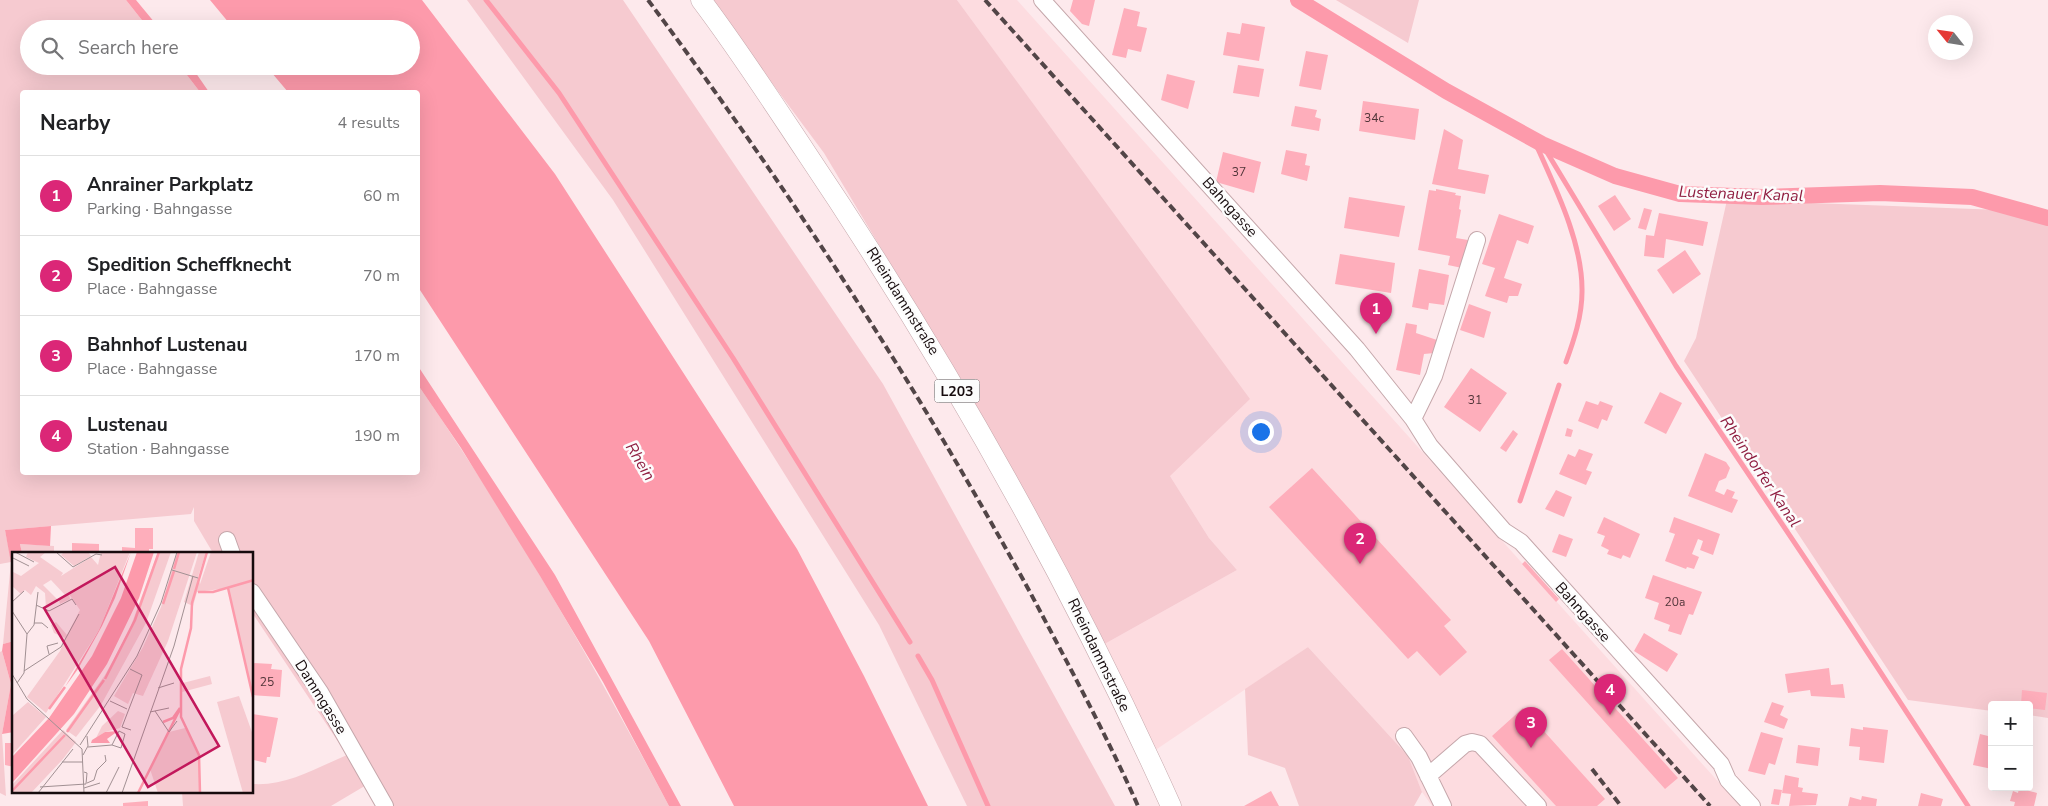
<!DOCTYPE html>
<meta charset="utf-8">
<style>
body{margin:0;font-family:"Nunito Sans",sans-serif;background:#f6f6f6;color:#202124}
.controls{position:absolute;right:15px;bottom:15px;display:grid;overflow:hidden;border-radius:5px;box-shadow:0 5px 20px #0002}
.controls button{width:45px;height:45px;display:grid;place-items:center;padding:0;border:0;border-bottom:1px solid #e0e0e0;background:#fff;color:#202124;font:25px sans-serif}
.compass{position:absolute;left:1928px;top:15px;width:45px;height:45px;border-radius:50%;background:#fff;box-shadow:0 5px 20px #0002;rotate:300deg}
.you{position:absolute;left:1260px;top:431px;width:18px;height:18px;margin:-12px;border:4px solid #fff;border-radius:50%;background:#1a73e8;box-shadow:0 0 0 8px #1a73e833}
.badge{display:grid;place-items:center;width:32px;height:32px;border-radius:50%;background:#db2777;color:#fff;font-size:16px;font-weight:700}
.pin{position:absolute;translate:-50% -41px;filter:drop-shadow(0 1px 2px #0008)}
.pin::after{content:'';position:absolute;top:26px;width:18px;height:15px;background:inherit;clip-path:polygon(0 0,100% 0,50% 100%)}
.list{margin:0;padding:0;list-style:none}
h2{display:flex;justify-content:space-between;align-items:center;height:65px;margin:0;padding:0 20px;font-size:21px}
h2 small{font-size:16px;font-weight:400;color:#757577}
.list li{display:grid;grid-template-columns:32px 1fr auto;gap:15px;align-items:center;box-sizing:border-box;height:80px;padding:0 20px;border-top:1px solid #e0e0e0}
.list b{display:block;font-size:19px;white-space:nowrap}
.list p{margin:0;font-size:16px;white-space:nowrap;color:#757577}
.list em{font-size:16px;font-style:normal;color:#757577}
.icon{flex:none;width:28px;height:28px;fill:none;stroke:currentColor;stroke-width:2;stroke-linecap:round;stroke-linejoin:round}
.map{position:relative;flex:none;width:2048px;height:806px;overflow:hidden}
.search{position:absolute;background:#fff;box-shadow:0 5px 20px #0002;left:20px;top:20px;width:400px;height:55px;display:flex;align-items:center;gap:12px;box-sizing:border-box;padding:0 18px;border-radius:28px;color:#757577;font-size:19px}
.panel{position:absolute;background:#fff;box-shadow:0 5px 20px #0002;left:20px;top:90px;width:400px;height:385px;border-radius:5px}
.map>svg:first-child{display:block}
.built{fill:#fddce0}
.green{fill:#f6cad0}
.forest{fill:#fc9aab}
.water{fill:#fd9aab}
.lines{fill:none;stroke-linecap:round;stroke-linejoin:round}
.stream{stroke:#fd9aab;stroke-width:5}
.canal{stroke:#fd9aab;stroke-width:16}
.building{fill:#feaebb}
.minor-casing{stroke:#c5a7ab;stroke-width:18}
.major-casing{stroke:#c5a7ab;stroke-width:21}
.minor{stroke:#fff;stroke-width:16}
.major{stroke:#fff;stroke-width:20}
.rail{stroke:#524547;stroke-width:4;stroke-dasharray:8 4;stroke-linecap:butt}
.labels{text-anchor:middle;stroke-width:5;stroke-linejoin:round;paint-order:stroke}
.number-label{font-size:12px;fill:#503438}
.shield{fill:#fcfcfc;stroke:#5b5355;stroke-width:1}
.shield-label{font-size:14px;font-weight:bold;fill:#160b0d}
.street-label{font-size:15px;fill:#160b0d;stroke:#fcfcfc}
.water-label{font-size:16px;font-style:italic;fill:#8f1d40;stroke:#fcfcfc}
.inset-river{fill:none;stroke:#fd9aab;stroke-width:2.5}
.inset-road{fill:none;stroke:#a19093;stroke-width:1}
.view{fill:#c2185b;fill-opacity:0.15;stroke:#c2185b;stroke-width:2.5}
.inset-edge{fill:none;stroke:#160b0d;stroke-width:2.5}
</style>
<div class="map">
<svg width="2048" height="806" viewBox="0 0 2048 806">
<rect width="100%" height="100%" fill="#fde9ec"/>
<path class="built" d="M957,0H1017L1740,806H1432L1422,792L1408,756L1308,647L1154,751L1101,646L1237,570L1209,538L1170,476L1176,300Z"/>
<path class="green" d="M0,0H126L149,29H29V66H180L200,92H22V472H418V385C511,519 592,662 669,806H384L368,784L331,806H183L182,792H252L253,784C287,786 316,768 347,755L253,614L252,554L213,553L194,521V507L191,514L5,530L14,574V641L3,644L11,562L0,564Z
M467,0H623L883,384L1115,806H967L879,625L613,200Z
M710,0H957L1250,399L1170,476L1209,538L1237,570L1101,646L955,372L824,153Z
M1336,0H1419L1408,43Z
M1727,200L2001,210L2048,225V718L2029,715V705H1992V711L1908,700L1684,361L1696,338Z
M20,544L54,546V553H22Z
M1308,647L1408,756L1422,792L1414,806H1299L1285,768L1248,755L1245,689Z
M2,651L11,684L2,734L6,796L0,793V652Z"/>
<path class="forest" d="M51,526L50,546L20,544L22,553L14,554L13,574L5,530Z
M14,641V732L2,734L11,684L2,651L3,644Z"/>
<path class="water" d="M126,0H136L160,29H149Z
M210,0H422L555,174L797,549L864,676L928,806H734L649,641L418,287V92H288L266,66H411V29H234Z
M180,66H191L209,92H200Z
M418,366L555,575L681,806H669L603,682L540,576L461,448L418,385Z"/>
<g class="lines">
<path class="stream" d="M486,0L559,93L733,358L910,642
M1534,140C1554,185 1583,242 1582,292C1582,316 1574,340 1566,362
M1542,144L1676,366L1847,621L1968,806
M1520,501L1559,385
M918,656L932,680L988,806"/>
<path class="canal" d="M1298,0L1446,91L1542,144L1615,176L1680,194L1762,197L1880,193L1972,197L2048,218"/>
</g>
<path class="building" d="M1073,0H1095L1089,26L1082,24L1070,11Z
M1124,8L1140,12L1137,26L1147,28L1141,52L1128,49L1126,58L1112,55Z
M1242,23L1265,27L1259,61L1223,55L1227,32L1240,34Z
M1306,51L1328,55L1321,90L1299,86Z
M1238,65L1264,69L1259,97L1233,93Z
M1167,74L1195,81L1188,109L1161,100Z
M1363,101L1419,109L1415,140L1359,131Z
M1295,106L1317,110L1315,117L1321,119L1319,131L1291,126Z
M1444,129L1463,140L1458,169L1489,175L1485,194L1432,184Z
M1286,150L1307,154L1305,165L1310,166L1307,181L1281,174Z
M1223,152L1261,162L1254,193L1216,182Z
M1436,189L1456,193L1455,195L1461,196L1459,209L1461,210L1456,238L1468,240L1462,268L1448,265L1450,256L1418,250L1429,190L1436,191Z
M1615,195L1631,219L1614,231L1598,206Z
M1349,197L1405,206L1399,237L1344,228Z
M1644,208L1652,210L1646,230L1638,228Z
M1659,213L1708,222L1703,246L1666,239L1664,258L1644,256L1646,235L1654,236Z
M1499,214L1534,226L1528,244L1517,240L1504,278L1522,284L1518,296H1509L1507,303L1485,296L1495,268L1482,264Z
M1685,250L1701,274L1673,294L1657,270Z
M1340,254L1395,263L1391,293L1335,284Z
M1419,269L1449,275L1444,305L1429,303L1428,310L1412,307Z
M1469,304L1491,312L1484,338L1460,330Z
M1406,323L1417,325L1416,333L1437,340L1434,353L1424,354L1420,375L1396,370Z
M1471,368L1507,393L1480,432L1444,407Z
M1660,392L1682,403L1666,434L1644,423Z
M1586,401L1598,405L1600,401L1613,406L1607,421L1602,419L1598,429L1578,421Z
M1567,428L1573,430L1571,437L1565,436Z
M1513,430L1518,434L1506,452L1500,448Z
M1579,449L1593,454L1586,470L1592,472L1586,485L1559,474L1568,454L1575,457Z
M1705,453L1726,462L1730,468L1726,478L1719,481L1715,491L1724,495L1727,489L1735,492L1732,498L1738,500L1732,513L1688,496Z
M1312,468L1451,620L1444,626L1467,652L1440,676L1417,651L1408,659L1269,507Z
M1556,490L1572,497L1564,517L1545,509Z
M1604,517L1640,534L1630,558L1623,555L1621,559L1607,554L1609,550L1601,546L1605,536L1597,533Z
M1674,517L1720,534L1713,555L1700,550L1703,541L1698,539L1692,554L1699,557L1694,569L1687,567L1686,569L1665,561L1675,534L1669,532Z
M135,528H153V549H149V554H122V547L135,548Z
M1559,534L1573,539L1566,557L1552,552Z
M72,543L99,544V554H72Z
M1525,561L1559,599L1556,602L1522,564Z
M1653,575L1702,592L1693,615L1689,614L1681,635L1668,631L1670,625L1654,619L1659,603L1645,598Z
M1644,633L1678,654L1667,672L1634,651Z
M1562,649L1678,778L1665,789L1549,660Z
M252,663L272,664L271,669L282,670L280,697L252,695Z
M1829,668L1831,685L1843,684L1845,698L1811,696L1810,690L1788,693L1785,674Z
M2022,690L2047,693L2045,710L2029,708V705H2021Z
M1772,702L1784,706L1780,715L1788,719L1784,729L1764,722Z
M1523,708L1605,799L1597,806H1556L1492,736Z
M252,714L278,718L270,757H267L266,763L254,760Z
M1863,727L1888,730L1884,763L1859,760L1860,747L1849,746L1851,728L1863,730Z
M1761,732L1783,738L1775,765L1769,763L1765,775L1748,771Z
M1980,734L1992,737V769L1973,765Z
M5,743H14V767L5,765Z
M1798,745L1820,748L1818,766L1796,763Z
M1785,775L1799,778L1798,787L1803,788L1802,792L1818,794L1816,805L1789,806L1791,794L1782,793Z
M2019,788L2037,793L2034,806H2014L2015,802L2010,801L2013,791L2018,793Z
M1774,789L1782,790L1779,805L1771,804Z
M1271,791L1279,806H1244Z
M1921,793L1943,799L1941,806H1918Z
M1862,796L1877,799L1876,806H1848L1850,797L1861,800Z
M148,801V806H123V803Z"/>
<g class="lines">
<defs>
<path id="minor" d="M1042,0L1357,349L1413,419L1430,446L1504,531L1521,542L1721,764L1728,780L1752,806
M1413,419L1434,376L1477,240
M227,540L232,554
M252,592L320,692L385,806
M1404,736L1419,757L1443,806
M1428,776L1465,744L1472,742L1480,744L1538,806"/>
<path id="major" d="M701,0C738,49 771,100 805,151C945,359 1068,577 1171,806"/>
</defs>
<use href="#minor" class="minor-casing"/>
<use href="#major" class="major-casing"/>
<use href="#minor" class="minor"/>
<use href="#major" class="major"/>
<path class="rail" d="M648,0C789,189 918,387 1031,594C1068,664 1106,734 1138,806
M985,0L1710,806
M1592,769L1621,806"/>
</g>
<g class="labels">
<g class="number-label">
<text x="1374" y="122">34c</text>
<text x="1239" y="176">37</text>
<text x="1475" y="404">31</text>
<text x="1675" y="606">20a</text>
<text x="267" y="686">25</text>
</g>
<rect class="shield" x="934.5" y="379.5" width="45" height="23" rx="4"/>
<g class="shield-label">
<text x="957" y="396">L203</text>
</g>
<g class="street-label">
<text transform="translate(1230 207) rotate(48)" y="5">Bahngasse</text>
<text transform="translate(903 301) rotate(58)" y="5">Rheindammstraße</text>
<text transform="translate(1583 612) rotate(48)" y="5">Bahngasse</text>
<text transform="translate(1099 655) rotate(64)" y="5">Rheindammstraße</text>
<text transform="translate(321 697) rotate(58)" y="5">Dammgasse</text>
</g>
<g class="water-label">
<text transform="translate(1741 193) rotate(2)" y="6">Lustenauer Kanal</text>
<text transform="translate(641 461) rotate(59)" y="6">Rhein</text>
<text transform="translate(1761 471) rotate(56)" y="6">Rheindorfer Kanal</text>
</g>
</g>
<g transform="translate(12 552)">
<rect width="241" height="241" fill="#fde9ec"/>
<path d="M16,0H34L28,5L51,21L49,24L79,5L86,13L89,0H118L87,78L34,161L15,145L48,99L53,86L42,81L39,73L44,70L55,83L68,58L57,42L58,47L48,52L47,48L54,44L39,28L31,33L46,48L34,56L33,41L24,34L19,43L13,38L9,42L0,34L1,20L9,24L27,11L14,5ZM52,0H76L79,4L62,14L49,3ZM146,0H159L134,71L89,153L64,185L54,178L93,123L117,79ZM165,0H185L156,89L131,144L121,141L116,152L102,144L131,95L149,55ZM187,0H194L186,25L188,32L199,0H241V145L216,36L185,40L181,54L172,50ZM198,124L200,132L170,140L171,131ZM227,144L241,183V241H231L205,150ZM16,150L34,165L0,203V164ZM106,159L113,162L108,176L93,180L84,186L90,174ZM173,176L186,201L188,241H146L138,217L157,180ZM51,178L64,190L51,207L19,241H0V233Z" fill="#f6cad0"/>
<path d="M106,179L95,187L98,191H79L80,188L93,180Z" fill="#fc9aab"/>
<path d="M119,0L103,46L90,74L66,117L53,135L87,78ZM125,0H142L127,46L95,112L62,162L0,231V205L37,166L80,104L109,46Z" fill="#fd9aab"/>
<path class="inset-river" d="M162,17L167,0M216,36L241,145M186,40H201L242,28M151,52L162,19M93,127L123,68L147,0M37,157L53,135M151,170L161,166L168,156M55,180L92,128M0,239L53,183M126,241L168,157M188,241L187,203L169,165V117L179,76L180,51L195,0"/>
<path class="inset-road" d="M3,0L22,10M44,0L61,15L84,2L90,3M1,6L17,14M160,18L186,26M0,50L12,39M24,53L37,59L60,47L64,53M0,59L15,82L12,121L5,131M22,71H30L36,76M15,82L22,73L26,40M37,102L35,94L46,91M118,117L130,123L110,175L119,178M12,119L49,95L67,62M0,122L15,147L70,197L72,241M146,136L162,131M98,149L115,157M143,159L157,180L165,169M138,160L157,156M68,193L125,104L149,51L165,0M100,193L109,196L113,182L107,179M100,193L107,179M76,195L100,193M71,203L76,194L75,184M50,210H71M75,231L82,228L85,218L94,209L93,203M28,235L74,232L75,221L72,220M72,236L88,231M26,241L61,197M94,241L107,215M110,241L162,94L181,24"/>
<path class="view" d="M103,15L207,194L136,235L32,56Z"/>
<rect width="241" height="241" class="inset-edge"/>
</g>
</svg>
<div class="controls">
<button>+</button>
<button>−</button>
</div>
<svg class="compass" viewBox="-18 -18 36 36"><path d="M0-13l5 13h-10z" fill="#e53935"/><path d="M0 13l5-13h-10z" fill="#757577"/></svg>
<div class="you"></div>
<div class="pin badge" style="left:1376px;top:334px">1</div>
<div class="pin badge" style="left:1360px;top:564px">2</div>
<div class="pin badge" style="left:1531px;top:748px">3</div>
<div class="pin badge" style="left:1610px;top:715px">4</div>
<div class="search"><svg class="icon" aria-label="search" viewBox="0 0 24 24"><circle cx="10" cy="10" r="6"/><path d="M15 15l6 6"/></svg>Search here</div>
<section class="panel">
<h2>Nearby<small>4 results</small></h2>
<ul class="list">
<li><span class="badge">1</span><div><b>Anrainer Parkplatz</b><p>Parking · Bahngasse</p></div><em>60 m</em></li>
<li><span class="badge">2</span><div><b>Spedition Scheffknecht</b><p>Place · Bahngasse</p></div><em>70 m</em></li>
<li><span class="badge">3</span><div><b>Bahnhof Lustenau</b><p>Place · Bahngasse</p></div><em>170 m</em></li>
<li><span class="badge">4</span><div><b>Lustenau</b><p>Station · Bahngasse</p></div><em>190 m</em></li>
</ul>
</section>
</div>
